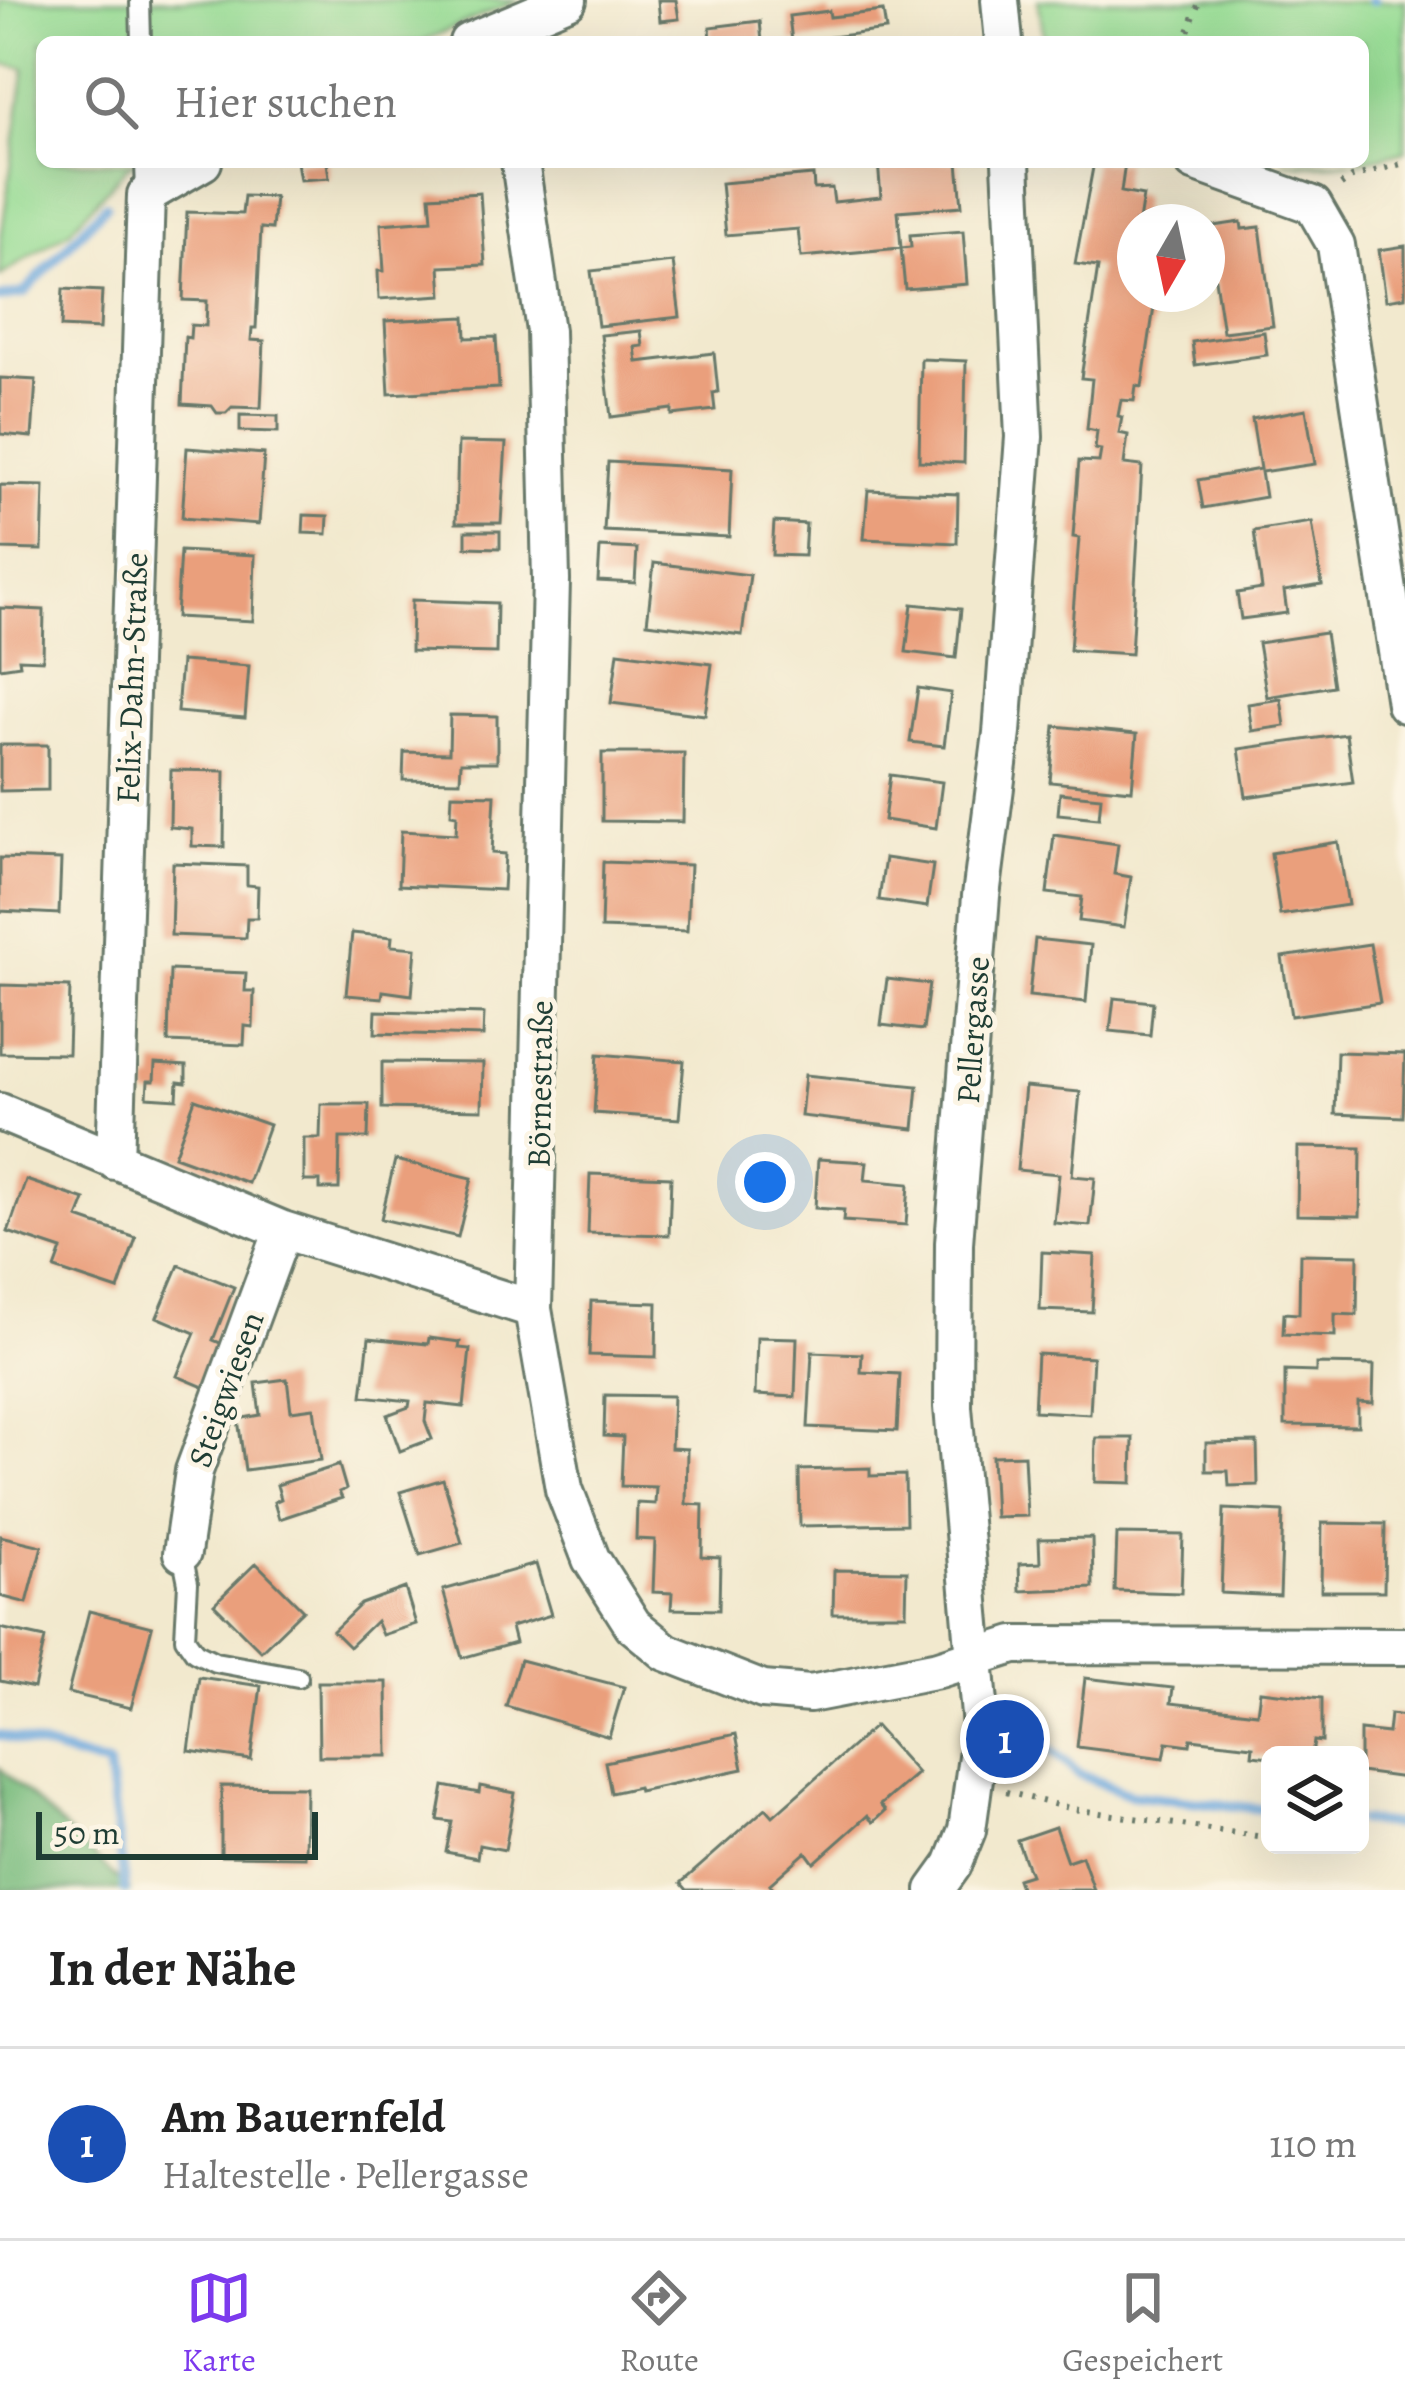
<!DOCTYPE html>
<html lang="de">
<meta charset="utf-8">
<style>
body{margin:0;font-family:Alegreya,serif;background:#f6f6f6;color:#222}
.controls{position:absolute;right:36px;bottom:36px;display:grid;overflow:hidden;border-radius:18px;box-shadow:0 12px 48px #0002}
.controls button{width:108px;height:108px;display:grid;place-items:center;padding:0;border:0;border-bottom:3px solid #e0e0e0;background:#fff;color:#222;font:60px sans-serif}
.compass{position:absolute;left:1117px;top:204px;width:108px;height:108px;border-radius:50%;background:#fff;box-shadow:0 12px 48px #0002;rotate:189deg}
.scale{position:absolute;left:36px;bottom:30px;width:282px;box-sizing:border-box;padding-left:12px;border:6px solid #1f3d34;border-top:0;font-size:33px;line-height:42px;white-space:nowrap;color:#1f3d34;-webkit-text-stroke:9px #fcf5e5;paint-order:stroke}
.you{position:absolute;left:765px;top:1182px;width:42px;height:42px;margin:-30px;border:9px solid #fff;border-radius:50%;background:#1a73e8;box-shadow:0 0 0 18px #1a73e833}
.badge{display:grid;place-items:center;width:78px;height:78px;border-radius:50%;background:#7c3aed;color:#fff;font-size:39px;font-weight:700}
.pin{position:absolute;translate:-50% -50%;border:6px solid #fff;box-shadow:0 3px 12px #0006}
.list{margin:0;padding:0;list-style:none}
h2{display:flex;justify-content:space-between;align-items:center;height:156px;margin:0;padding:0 48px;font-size:51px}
h2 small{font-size:39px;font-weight:400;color:#767676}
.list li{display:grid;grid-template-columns:78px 1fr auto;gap:36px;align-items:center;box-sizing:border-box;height:192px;padding:0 48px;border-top:3px solid #e0e0e0}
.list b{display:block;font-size:45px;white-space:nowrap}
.list p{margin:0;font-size:39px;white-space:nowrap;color:#767676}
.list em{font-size:39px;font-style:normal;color:#767676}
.icon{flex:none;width:66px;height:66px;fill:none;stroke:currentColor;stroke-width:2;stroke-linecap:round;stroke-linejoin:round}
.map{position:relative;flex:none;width:1405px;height:1890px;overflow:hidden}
.search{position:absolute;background:#fff;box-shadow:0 12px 48px #0002;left:36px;right:36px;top:36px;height:132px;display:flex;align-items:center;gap:30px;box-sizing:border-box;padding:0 42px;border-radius:18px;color:#767676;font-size:45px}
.sheet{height:348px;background:#fff}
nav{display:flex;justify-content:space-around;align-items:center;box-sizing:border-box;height:168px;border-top:3px solid #e0e0e0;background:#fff;font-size:33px;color:#767676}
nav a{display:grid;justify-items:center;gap:6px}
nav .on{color:#7c3aed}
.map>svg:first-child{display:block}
.green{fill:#97dc94;stroke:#5b8c64;stroke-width:3}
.forest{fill:#79bc7e;stroke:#4c7c59;stroke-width:3}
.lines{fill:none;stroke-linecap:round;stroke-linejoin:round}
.stream{stroke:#6da8dd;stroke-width:10}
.building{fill:#ea9f7c}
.service-casing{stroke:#69796a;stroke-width:24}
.minor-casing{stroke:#69796a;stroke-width:42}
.path{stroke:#69796a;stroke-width:6;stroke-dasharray:3 9;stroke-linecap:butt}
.service{stroke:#fff;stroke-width:18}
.minor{stroke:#fff;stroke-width:36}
.labels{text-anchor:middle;stroke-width:10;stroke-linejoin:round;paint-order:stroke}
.street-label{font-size:33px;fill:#1f3d34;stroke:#fcf5e5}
</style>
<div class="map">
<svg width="1405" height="1890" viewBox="0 0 1405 1890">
<rect width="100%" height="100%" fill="#fcf5e5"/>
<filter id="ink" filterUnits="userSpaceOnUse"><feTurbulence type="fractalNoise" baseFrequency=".00833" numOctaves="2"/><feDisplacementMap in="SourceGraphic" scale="24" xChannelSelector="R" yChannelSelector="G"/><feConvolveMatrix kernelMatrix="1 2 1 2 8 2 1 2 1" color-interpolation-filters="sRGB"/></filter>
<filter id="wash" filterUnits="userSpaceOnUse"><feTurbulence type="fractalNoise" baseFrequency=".004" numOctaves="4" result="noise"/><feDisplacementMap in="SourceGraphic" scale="48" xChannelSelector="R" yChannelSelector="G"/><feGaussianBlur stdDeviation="2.7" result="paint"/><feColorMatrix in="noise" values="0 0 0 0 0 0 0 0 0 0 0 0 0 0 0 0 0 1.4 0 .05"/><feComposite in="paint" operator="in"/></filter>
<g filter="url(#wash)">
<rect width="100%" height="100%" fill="#f2e9ce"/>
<path class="green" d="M0,0H519L420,42H42V162H138L128,166L69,231L0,276V246L25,68L0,64Z
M1038,0H1311C1340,6 1374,0 1405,0V151C1364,162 1324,169 1282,162H1363V42H1045Z"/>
<path class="forest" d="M0,1768L129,1890H0Z"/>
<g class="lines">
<path class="stream" d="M1372,0H1373
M0,298L24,293L106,205
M1027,1729L1079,1774L1129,1794L1270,1810
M0,1735L108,1766L125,1890
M1360,1821L1405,1826"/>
</g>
<g id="blocks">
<path class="building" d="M658,0H676L679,19L660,21Z
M829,11L830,17L883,11L886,30L792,42L789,16Z
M760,21L762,42H711L710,27Z
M297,162H327L329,178L300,180Z
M878,162H958L962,206L898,211L901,248L911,247L910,235L963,231L967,284L905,289L901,248L801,257L798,229L726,235L721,183L813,175L814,189L832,188L834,202L881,197Z
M1094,162L1125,163L1121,192L1143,196L1139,222H1135L1131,272L1135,273V294H1156L1142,387L1136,386L1134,401L1121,400L1118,416L1122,417L1119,433L1128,435L1124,464L1142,466L1131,654L1070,650L1079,538L1073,537L1079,461L1099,462L1101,450L1095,449L1097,431L1087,429L1092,379L1081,378L1098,267L1075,264Z
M480,193L485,265L440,267L442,295L379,299L378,271H384L381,224L432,220L430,196Z
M244,196L275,197L272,229L261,228L256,328H252L251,340L264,341L261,408L232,407L226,413H217L212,406L182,404L185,337L190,338L191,325L206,326L207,301L183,300L187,212L242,214Z
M1241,222L1242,229L1260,227L1273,326L1223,332L1207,227Z
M1405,246V297L1386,300L1379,250Z
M673,262L680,317L598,326L591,271Z
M63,289L102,291L100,329L61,327Z
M465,317L466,338L496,337L499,388L389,394L385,321Z
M641,331L643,346L635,347L637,362L714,353L718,392L713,393L715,410L672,415V409L611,417L601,335Z
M1264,332L1267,355L1195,365L1192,342Z
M921,359L966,361L964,463L919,461Z
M0,378L36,380L32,437L0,434Z
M1306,409L1315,464L1261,472L1265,497L1203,508L1198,480L1260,469L1252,419Z
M240,415L278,416V432L240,431Z
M458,442L506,443L501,523H456Z
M187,448L264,454L259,524L182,518Z
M608,462L732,469L729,537L604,531Z
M0,485L44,486L42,550L0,549Z
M868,490L958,494L957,543L864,539Z
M304,515L328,516L327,534L303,533Z
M774,522L806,524L804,556L772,555Z
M1312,522L1322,585L1284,591L1287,613L1241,619L1237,593L1262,589L1254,531Z
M466,531H500V548L466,547Z
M600,547L637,549L635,583L598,581Z
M180,551L255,555L253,621L176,617Z
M654,563L750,575L742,635L647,623Z
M412,600L497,603L496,653L411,651Z
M912,604L961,609L956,658L906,652Z
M0,608L44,610L43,660L19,659L20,665L0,668Z
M1325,633L1333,686L1267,697L1258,643Z
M618,652L712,664L705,715L611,703Z
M181,661L249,666L245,718L177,712Z
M918,688L951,693L944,746L910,742Z
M1281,699L1285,726L1252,731L1248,704Z
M450,715L497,716V762H461L460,781L403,780L404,752L449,753Z
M1055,726L1137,734L1132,790L1050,782Z
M1346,734L1353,782L1246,797L1239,749Z
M0,745H48V790L0,791Z
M602,753H684L683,822L602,821Z
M171,770L225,771L224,847L192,846V829L170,827Z
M890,775L942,782L936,828L884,820Z
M1060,793L1101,797L1099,818L1058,814Z
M452,794L495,795L492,853L505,854L503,890L399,885L401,831L456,834L457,815L451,814Z
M1054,835L1118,844L1114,874L1131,877L1124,927L1079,921L1082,897L1047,893Z
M1338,842L1348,905L1280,915L1271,853Z
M0,858L61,860L59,914L0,911Z
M885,858L933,865L927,907L879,900Z
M603,862L690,865L687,931L601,928Z
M173,863L247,866V885L258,886L257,918H247L246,938L171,935Z
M352,933L392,937L391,946L416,948L412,995L383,991L382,998L346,995Z
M1035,939L1091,945L1086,1002L1029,996Z
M1370,944L1380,1003L1291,1016L1282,957Z
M170,970L246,973L245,991H254L253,1027L245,1026L244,1045L168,1042Z
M887,979L929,984L923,1030L881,1025Z
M0,985L70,987L68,1054L0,1053Z
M1114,998L1153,1002L1150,1035L1110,1031Z
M376,1011L484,1014L483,1036L375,1033Z
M1337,1052L1405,1054L1403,1117L1335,1114Z
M598,1054L684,1061L679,1119L594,1113Z
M382,1062L483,1063L482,1110L382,1108Z
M155,1064L186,1066V1083L178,1082L177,1099L147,1097L148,1081H154Z
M805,1075L918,1086L914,1129L801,1116Z
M1025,1087L1080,1092L1072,1176L1095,1178L1090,1226L1054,1223L1059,1174L1017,1170Z
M195,1099L269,1125L248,1183L174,1156Z
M321,1104H369L368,1138H340L339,1189H320V1181H304V1138H320Z
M1298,1147L1361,1148L1360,1216L1297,1215Z
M818,1159L867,1162L865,1180L909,1184L906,1225L843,1221L844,1210L815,1208Z
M395,1160L472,1178L458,1237L381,1219Z
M590,1174L671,1177L669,1235L588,1233Z
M26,1180L85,1200L78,1218L136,1238L118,1290L55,1269L62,1250L8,1232Z
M1042,1252L1095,1255L1092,1312L1040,1310Z
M1300,1254L1358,1255L1357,1315L1335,1314V1336L1283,1334L1284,1313L1299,1314Z
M179,1265L234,1287L213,1340L225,1345L208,1389L177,1376L195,1333L157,1317Z
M591,1301L657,1303L656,1357L589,1355Z
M757,1337L797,1338L795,1397L755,1395Z
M369,1338L428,1344L429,1338L460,1342L459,1348L470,1349L464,1407L427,1403L425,1421L432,1439L400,1451L387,1415L409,1407L410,1401L362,1396Z
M812,1352L862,1354L861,1372L900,1374L897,1431L808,1427Z
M1037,1354L1093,1357L1090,1414L1034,1411Z
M1316,1364L1374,1365L1373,1403L1358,1402V1426L1285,1425V1371L1316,1372Z
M287,1379L291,1411L314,1408L321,1460L245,1470L238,1419L260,1415L256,1383Z
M605,1395L673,1396L671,1448L687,1449L686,1504L703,1505L702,1557L720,1558L719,1610L671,1609L672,1593L653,1592L655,1540L636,1539L637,1503L655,1504L656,1487L621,1486L623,1437L604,1436Z
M1096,1438H1133L1132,1483L1095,1482Z
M1257,1442L1258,1485L1229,1486L1228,1471H1206V1443Z
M1024,1455L1027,1516L995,1517L992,1456Z
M339,1465L346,1489L339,1492L342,1498L279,1519L274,1502L281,1499L277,1485Z
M870,1468V1476L905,1475L906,1524L800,1526L799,1470Z
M443,1479L462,1543L420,1555L400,1492Z
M1224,1509L1283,1512L1280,1596L1221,1593Z
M1322,1523L1385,1524L1384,1591H1321Z
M1117,1534L1183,1535L1181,1593L1115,1591Z
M0,1536L42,1546L27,1603L0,1596Z
M1092,1538L1093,1588L1020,1591L1019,1564L1040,1563L1039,1539Z
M256,1563L303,1610L261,1651L214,1604Z
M536,1564L551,1615L511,1627L515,1643L462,1658L443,1590Z
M834,1570L907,1571L906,1614H833Z
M405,1588L416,1624L382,1635L376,1621L349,1647L333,1631L361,1604Z
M89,1611L152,1627L131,1708L68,1693Z
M0,1628L45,1638L34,1688L0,1681Z
M520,1660L624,1687L609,1737L506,1706Z
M199,1677L261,1686L251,1760L189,1751Z
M1085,1678L1173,1688L1171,1703L1257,1713L1260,1691L1322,1698V1742L1314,1741L1312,1755L1270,1757L1252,1755L1253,1746L1191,1739L1190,1745L1167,1742L1164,1758L1077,1747Z
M318,1682H387L388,1756H319Z
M1390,1714L1405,1716V1778L1360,1772V1730L1388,1733Z
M875,1726L917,1773L880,1805L885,1811L873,1822L867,1816L814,1863L806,1852L770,1884L775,1890H687L681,1883L766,1808L773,1816Z
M736,1734L743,1769L639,1791L638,1787L611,1793L605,1762Z
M221,1786L306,1787L305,1857L221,1856Z
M444,1786L479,1793L480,1786L515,1793L505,1850L479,1845L477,1858L446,1852L452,1822L438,1820Z
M1055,1827L1067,1861L1082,1856L1094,1890H1021L1017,1879L1030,1875L1017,1840Z"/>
</g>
</g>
<g filter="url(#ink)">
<use href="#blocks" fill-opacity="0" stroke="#69796a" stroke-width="3"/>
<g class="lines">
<defs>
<path id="service" d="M140,0L141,42
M145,162L146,195
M182,1553L188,1583L185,1638L195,1652L215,1662L298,1677"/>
<path id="minor" d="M1000,0L1004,42
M468,42L568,0
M520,162L545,331L551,580L533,1309L564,1489L591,1559L633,1625L666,1652L763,1690L810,1694L939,1669L1014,1645L1405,1646
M1194,162L1313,205L1336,245L1405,704
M0,1112L283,1230L533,1309
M115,1161L146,195L203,162
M182,1553L194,1471L283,1230
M935,1890L953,1865L967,1830L981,1727L953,1407L954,1243L981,896L1002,733L1024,437L1011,162"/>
</defs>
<use href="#service" class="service-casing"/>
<use href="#minor" class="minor-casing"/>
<path class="path" d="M1184,42L1200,0
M1341,185L1352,177L1405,163
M1006,1792L1073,1809L1270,1838"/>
<use href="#service" class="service"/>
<use href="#minor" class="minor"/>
</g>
</g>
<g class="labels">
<g class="street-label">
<text transform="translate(131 678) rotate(-88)" y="12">Felix-Dahn-Straße</text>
<text transform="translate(972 1030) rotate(-86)" y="12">Pellergasse</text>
<text transform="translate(539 1084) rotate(-89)" y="12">Börnestraße</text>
<text transform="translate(225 1389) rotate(-70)" y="12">Steigwiesen</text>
</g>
</g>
</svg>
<div class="controls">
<button><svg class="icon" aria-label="layers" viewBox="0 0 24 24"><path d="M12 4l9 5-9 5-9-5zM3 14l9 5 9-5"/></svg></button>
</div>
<svg class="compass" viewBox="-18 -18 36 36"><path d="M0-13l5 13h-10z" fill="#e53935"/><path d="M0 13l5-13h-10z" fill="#767676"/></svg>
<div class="scale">50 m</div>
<div class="you"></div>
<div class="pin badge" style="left:1005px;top:1739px;background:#1a4fb4">1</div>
<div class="search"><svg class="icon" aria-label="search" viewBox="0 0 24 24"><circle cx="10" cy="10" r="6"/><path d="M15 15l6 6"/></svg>Hier suchen</div>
</div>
<section class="sheet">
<h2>In der Nähe<small></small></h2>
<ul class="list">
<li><span class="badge" style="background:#1a4fb4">1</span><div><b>Am Bauernfeld</b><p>Haltestelle · Pellergasse</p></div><em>110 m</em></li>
</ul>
</section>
<nav>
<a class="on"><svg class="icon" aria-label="map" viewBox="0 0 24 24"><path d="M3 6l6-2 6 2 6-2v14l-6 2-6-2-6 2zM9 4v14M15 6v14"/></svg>Karte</a>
<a><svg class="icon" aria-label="directions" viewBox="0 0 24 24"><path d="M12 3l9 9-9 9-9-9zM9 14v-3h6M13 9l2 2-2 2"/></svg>Route</a>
<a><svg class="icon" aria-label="saved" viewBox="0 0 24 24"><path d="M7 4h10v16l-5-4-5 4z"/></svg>Gespeichert</a>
</nav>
